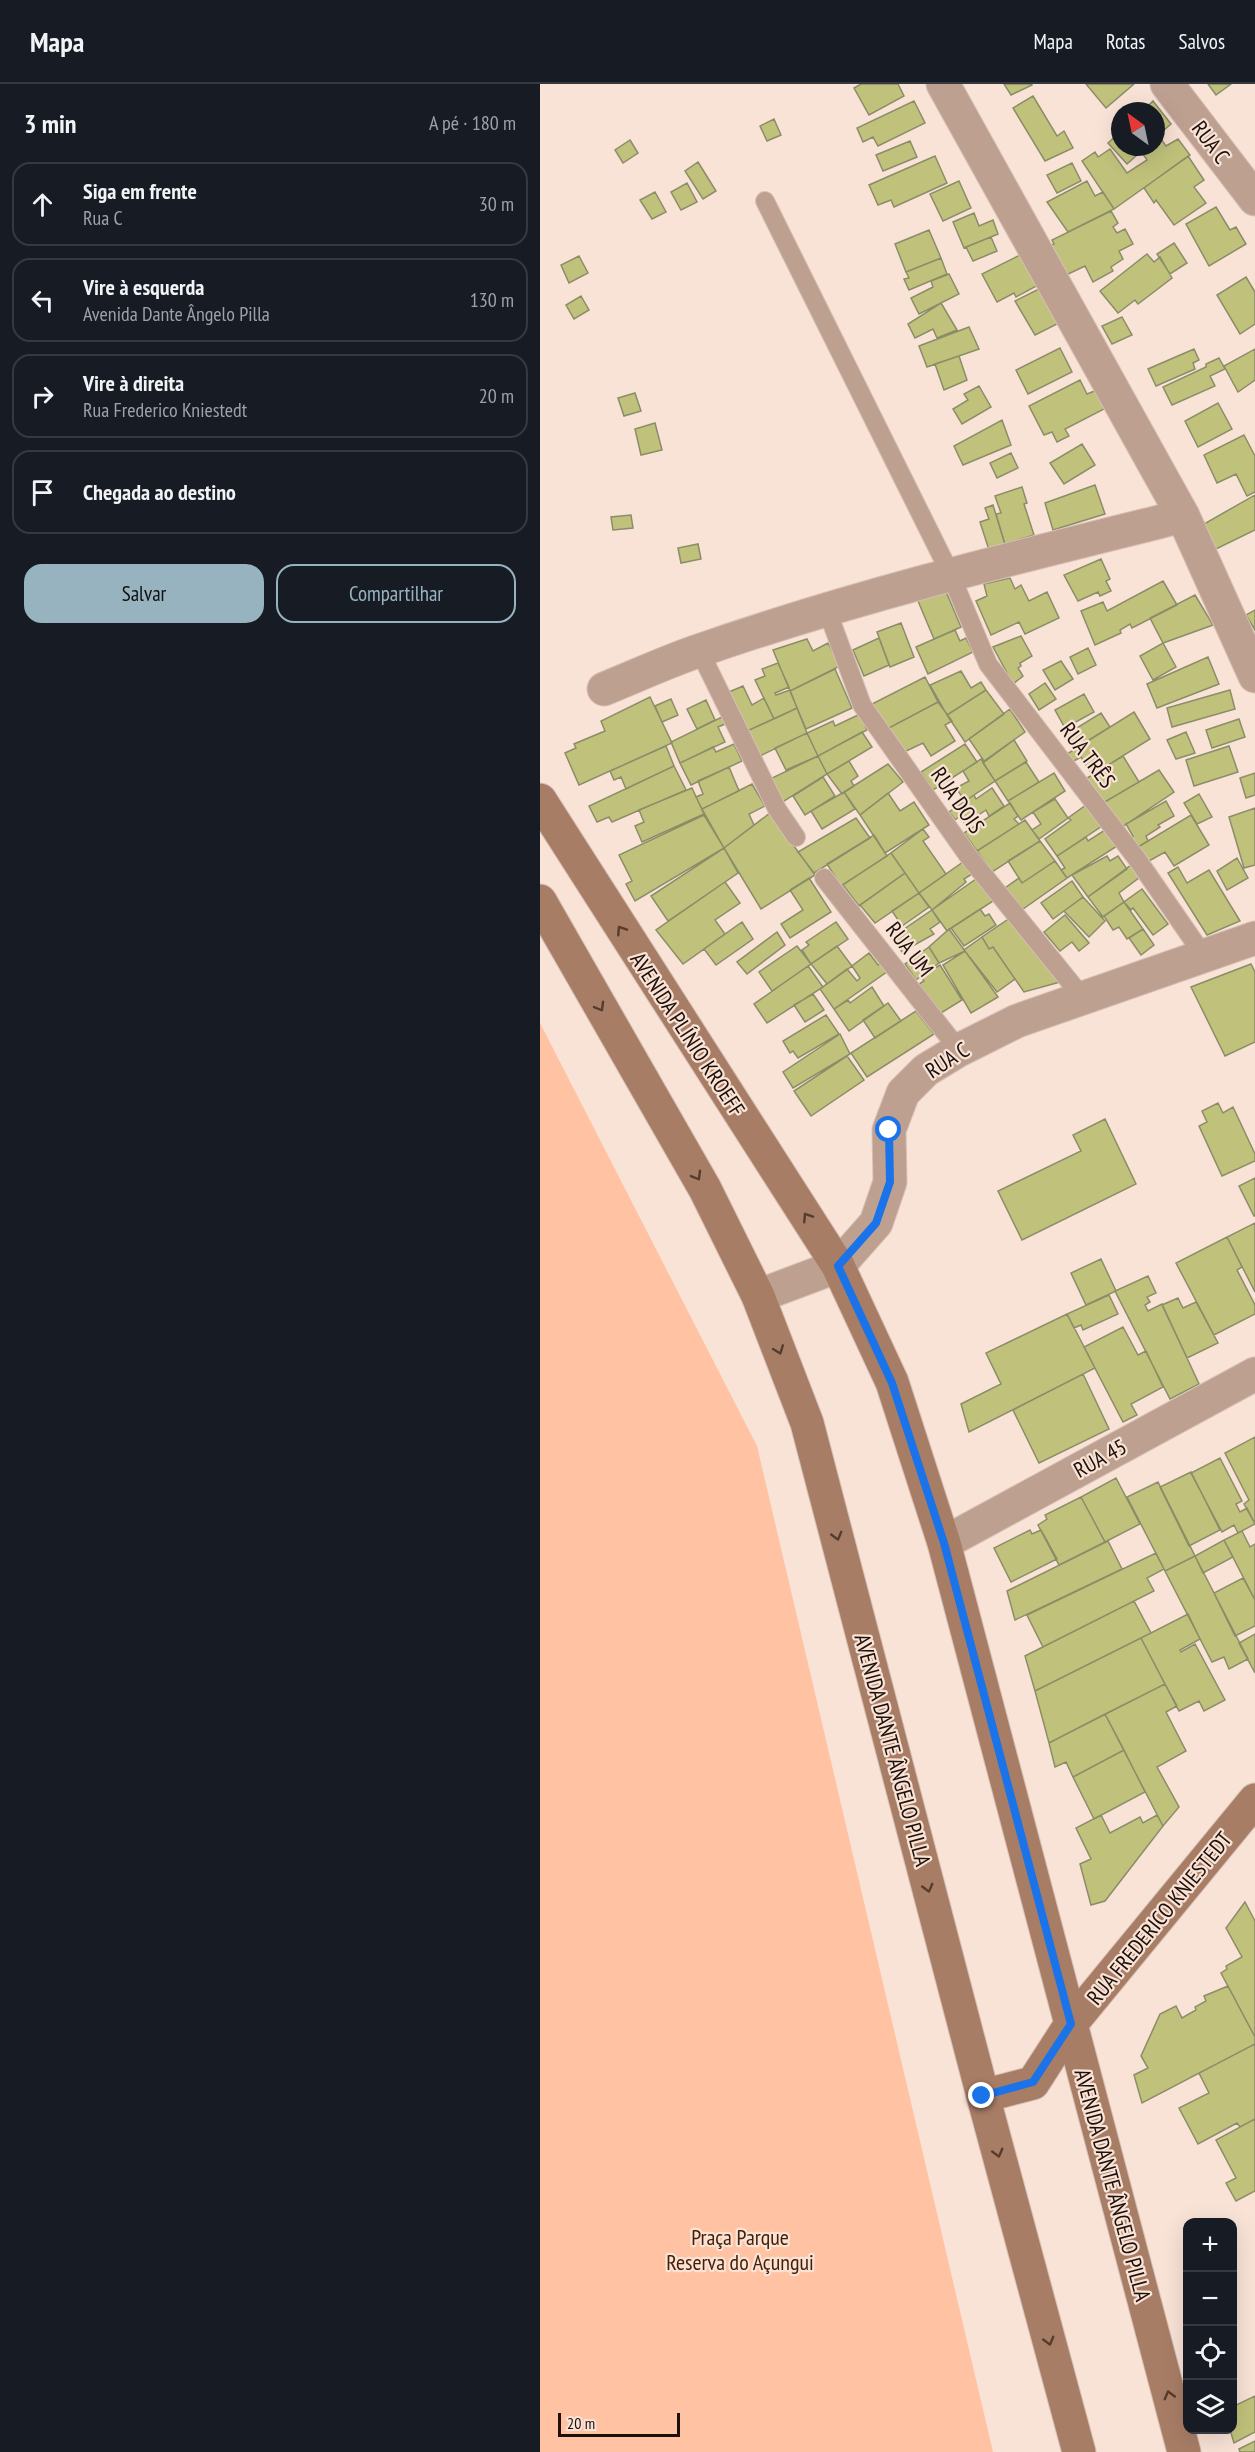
<!DOCTYPE html>
<html lang="pt">
<meta charset="utf-8">
<style>
body{margin:0;font-family:"PT Sans Narrow",sans-serif;background:#242831;color:#f1f3f6}
.controls{position:absolute;right:18px;bottom:18px;display:grid;overflow:hidden;border-radius:12px;box-shadow:0 6px 24px #0002}
.controls button{width:54px;height:54px;display:grid;place-items:center;padding:0;border:0;border-bottom:2px solid #363941;background:#171b24;color:#f1f3f6;font:30px sans-serif}
.compass{position:absolute;left:571px;top:18px;width:54px;height:54px;border-radius:50%;background:#171b24;box-shadow:0 6px 24px #0002;rotate:327deg}
.scale{position:absolute;left:18px;bottom:15px;width:122px;box-sizing:border-box;padding-left:6px;border:3px solid #1d1009;border-top:0;font-size:16px;line-height:21px;white-space:nowrap;color:#1d1009;-webkit-text-stroke:4px #f9e2d6;paint-order:stroke}
.stop{position:absolute;width:18px;height:18px;margin:-14px;border:4px solid #1a73e8;border-radius:50%;background:#fff}
.stop.end{background:#1a73e8;border-color:#fff;box-shadow:0 2px 6px #0008}
.list{margin:0;padding:0;list-style:none}
h2{display:flex;justify-content:space-between;align-items:center;height:78px;margin:0;padding:0 24px;font-size:26px}
h2 small{font-size:20px;font-weight:400;color:#9ea1a6}
.list li{display:grid;grid-template-columns:39px 1fr auto;gap:18px;align-items:center;box-sizing:border-box;height:84px;margin:0 12px 12px;padding:0 12px;border:2px solid #363941;border-radius:18px}
.list b{display:block;font-size:22px;white-space:nowrap}
.list p{margin:0;font-size:20px;white-space:nowrap;color:#9ea1a6}
.list em{font-size:20px;font-style:normal;color:#9ea1a6}
.actions{display:flex;gap:12px;padding:18px 24px}
.actions a{flex:1;padding:14px 0;border:2px solid #98b3c0;border-radius:18px;text-align:center;font-size:21px;color:#98b3c0}
.actions .main{background:#98b3c0;color:#111}
.icon{flex:none;width:33px;height:33px;fill:none;stroke:currentColor;stroke-width:2;stroke-linecap:round;stroke-linejoin:round}
.map{position:relative;flex:none;width:715px;height:2368px;overflow:hidden}
header{display:flex;align-items:center;gap:36px;box-sizing:border-box;height:84px;padding:0 30px;background:#171b24;border-bottom:2px solid #363941}
header strong{font-size:28px}
nav{display:flex;gap:33px;margin-inline-start:auto;font-size:21px}
main{display:flex}
aside{flex:1;background:#171b24}
.map>svg:first-child{display:block}
.green{fill:#ffc3a3}
.building{fill:#c0c27b;stroke:#8b8d69;stroke-width:1.5}
.lines{fill:none;stroke-linecap:round;stroke-linejoin:round}
.lane-casing{stroke:#d6c0b5;stroke-width:20}
.street-casing{stroke:#d6c0b5;stroke-width:35}
.secondary-casing{stroke:#d6c0b5;stroke-width:35}
.lane{stroke:#bea091;stroke-width:18}
.street{stroke:#bea091;stroke-width:33}
.secondary{stroke:#a87d66;stroke-width:33}
.oneway{stroke:#553c2e}
.route{stroke:#1a73e8;stroke-width:8}
.labels{text-anchor:middle;stroke-width:4.5;stroke-linejoin:round;paint-order:stroke}
.street-label{font-size:22px;fill:#1d1009;stroke:#f9e2d6}
.park-label{font-size:22px;fill:#461d02;stroke:#f9e2d6}
</style>
<header>
<strong>Mapa</strong>
<nav><a>Mapa</a><a>Rotas</a><a>Salvos</a></nav>
</header>
<main>
<aside>
<h2>3 min<small>A pé · 180 m</small></h2>
<ul class="list">
<li><svg class="icon" aria-label="ahead" viewBox="0 0 24 24"><path d="M12 20V5M6 11l6-6 6 6"/></svg><div><b>Siga em frente</b><p>Rua C</p></div><em>30 m</em></li>
<li><svg class="icon" aria-label="left" viewBox="0 0 24 24"><path d="M17 20v-9H6M10 6l-5 5 5 5"/></svg><div><b>Vire à esquerda</b><p>Avenida Dante Ângelo Pilla</p></div><em>130 m</em></li>
<li><svg class="icon" aria-label="right" viewBox="0 0 24 24"><path d="M7 20v-9h11M14 6l5 5-5 5"/></svg><div><b>Vire à direita</b><p>Rua Frederico Kniestedt</p></div><em>20 m</em></li>
<li><svg class="icon" aria-label="arrive" viewBox="0 0 24 24"><path d="M6 21V4h12l-3 4 3 4H6"/></svg><div><b>Chegada ao destino</b></div></li>
</ul>
<div class="actions"><a class="main">Salvar</a><a>Compartilhar</a></div>
</aside>
<div class="map">
<svg width="715" height="2368" viewBox="0 0 715 2368">
<rect width="100%" height="100%" fill="#f9e2d6"/>
<path class="green" d="M0,939L217,1362L453,2368H0Z"/>
<path class="building" d="M321,0H358L364,12L329,31L314,4Z
M464,0H491L492,1L471,11Z
M546,0H594L566,24Z
M668,0H691L676,11Z
M493,12L517,52L524,47L533,64L505,77L473,24Z
M374,17L385,39L338,62L333,53L323,58L317,44Z
M613,17L631,40L616,53V27H603Z
M234,35L241,51L227,57L220,42Z
M580,48V63H606L587,80L568,59Z
M618,51L626,62L638,55L650,71L574,125L542,77L555,68L558,73L570,65L587,89L607,76L601,67L606,63H616Z
M90,56L98,69L83,79L75,66Z
M370,57L377,73L343,87L336,71Z
M395,72L407,99L354,123L351,116L338,121L329,101Z
M648,72L664,96L654,103L666,119L634,141L616,116L614,119L604,104Z
M158,78L176,107L163,115L145,87Z
M532,79L541,97L517,109L507,91Z
M419,97L431,124L403,137L390,110Z
M547,97L555,112L563,108L574,125L528,148L507,118Z
M147,99L157,118L141,126L131,108Z
M115,108L126,128L112,135L100,116Z
M676,123L690,146L696,143L706,160L669,182L646,140Z
M571,127L578,139L573,143L577,149L585,145L593,160L579,167L583,175L571,183L573,187L553,198L545,182L524,192L508,163L514,160L512,156Z
M434,129L439,142L453,136L458,150L424,164L413,138Z
M389,146L401,174L366,188L355,160Z
M451,153L457,167L433,177L426,163Z
M634,159L647,179L630,190L617,170Z
M482,170L500,200L476,213L474,209L457,218L442,190Z
M607,170L614,178L620,173L632,194L598,220L595,216L578,229L560,207Z
M39,172L48,189L29,199L21,181Z
M401,174L407,190L369,206L364,195L369,194L366,188Z
M409,190L419,210L379,230L371,214L393,203L391,197Z
M706,193L715,208V240L700,250L677,211Z
M501,204L521,238L495,251L475,217Z
M41,212L49,226L34,235L26,221Z
M401,219L417,246L397,254L393,245L375,254L368,240Z
M582,233L592,251L572,260L562,242Z
M429,243L439,265L387,283L379,262Z
M520,264L532,288L488,310L476,286Z
M654,265L659,276L653,279L655,285L616,302L608,285Z
M715,265V296L698,308L684,282Z
M419,272L427,296L404,306L395,280Z
M679,274L685,285L670,292L675,302L632,321L623,303L666,283V280Z
M540,296L547,310L557,306L566,324L525,345L529,352L517,358L512,348L504,351L489,322Z
M439,302L451,323L422,340L413,325L428,316L424,310Z
M95,309L101,327L84,332L78,314Z
M678,319L692,345L658,363L645,337Z
M462,336L471,361L423,381L414,362Z
M115,339L122,366L101,371L95,345Z
M704,351L715,372V408L707,412L696,390L677,399L664,371Z
M542,360L555,381L524,400L510,379Z
M471,369L478,384L457,394L450,379Z
M555,401L565,430L513,446L505,419Z
M482,403L487,419L484,420L494,451L465,460L456,430L461,429L455,412Z
M715,411V446L676,465L664,440Z
M453,421L466,464L450,469L440,438L449,435L445,424Z
M91,431L93,444L73,446L71,433Z
M158,460L161,475L141,479L138,464Z
M561,475L570,495L566,497L571,507L560,512L558,508L538,517L524,491Z
M470,494L475,505L481,501L489,517L507,508L519,534L485,550L479,538L451,551L436,517L447,512L444,500Z
M623,497L637,521L592,544L590,540L580,546L581,549L555,561L541,527L563,518L567,527Z
M405,505L421,543L394,555L378,517Z
M655,511L673,541L623,559L610,534Z
M715,526V546L706,531Z
M361,539L374,573L350,583L337,548Z
M415,546L420,557L426,554L433,568L388,590L376,563Z
M481,552L492,572L480,579L481,582L478,584L483,592L473,600L453,563Z
M339,554L349,581L324,592L313,566Z
M267,555L273,567L288,559L300,582L250,607L233,566Z
M623,559L636,583L613,596L600,572Z
M548,564L556,581L538,590L530,573Z
M668,573L679,600L617,624L607,600Z
M521,577L533,595L515,606L503,586Z
M238,579L249,603L235,609L236,611L250,606L257,624L234,635L215,596L225,592L222,585Z
M295,585L312,624L266,645L250,607Z
M421,587L431,604L441,598L446,606L407,631L390,601Z
M385,593L398,618L347,645L332,620Z
M505,599L516,615L499,626L489,610Z
M203,602L212,621L224,614L234,635L207,647L189,608Z
M446,606L464,630L425,658L407,631Z
M690,606L695,625L632,643L627,624Z
M544,610L554,628L525,644L515,626Z
M110,613L132,659L39,701L25,669L36,664L34,660L65,647L61,637Z
M131,615L138,631L122,638L115,622Z
M166,616L175,636L157,645L147,625Z
M398,618L412,637L405,641L415,657L391,672L383,659L362,669L347,645Z
M257,624L267,649L220,672L207,647Z
M470,625L485,648L444,677L429,655Z
M594,628L610,655L552,691L541,673L532,678L527,670Z
M561,629L570,643L536,664L527,650Z
M320,630L327,646L278,672L267,649L293,637L295,642Z
M182,633L185,640L178,643L185,658L140,679L131,658Z
M699,635L705,653L672,664L666,646Z
M322,648L332,663L287,690L278,672Z
M646,648L655,669L636,675L627,656Z
M267,649L278,672L246,686L235,664Z
M474,656L487,677L455,697L443,679Z
M194,660L202,677L151,701L140,679L173,663L176,668Z
M425,660L437,678L393,706L381,688Z
M126,662L134,682L86,705L81,693L74,696L70,687Z
M689,662L698,688L654,702L646,676Z
M278,672L287,690L241,719L230,695Z
M583,672L599,698L563,719L544,696Z
M441,675L455,697L425,717L416,704L429,697L423,687Z
M309,677L318,692L311,697L314,702L302,710L287,690Z
M486,678L499,698L468,717L455,697Z
M348,680L363,698L320,731L304,708Z
M134,682L146,706L72,738L69,733L57,738L49,722Z
M189,683L199,707L162,725L156,713L163,710L158,697Z
M619,686L634,708L582,743L563,719Z
M514,689L525,707L481,736L468,717Z
M715,689V711L706,714L700,694Z
M283,693L295,712L265,731L253,712Z
M212,700L225,722L209,730L214,741L184,764L162,725Z
M152,704L164,730L102,758L95,742L104,738L99,726Z
M452,704L464,722L449,732L446,726L425,740L420,732L415,736L409,728L434,711L436,715Z
M304,708L315,725L282,745L271,727Z
M348,709L360,727L374,718L389,741L345,769L320,731Z
M659,710L672,733L657,740L644,719Z
M515,715L528,734L499,755L492,746L501,740L493,728Z
M626,717L634,732L618,741L620,743L606,752L608,757L598,763L590,753L593,752L586,740Z
M470,719L478,732L474,735L479,740L437,767L424,749Z
M546,721L562,742L517,772L505,755L531,736L528,734Z
M715,724V781L704,784L689,733Z
M230,729L275,791L221,825L184,764Z
M164,731L184,764L95,817L86,800L92,797L79,771Z
M651,731L669,761L634,782L625,768L609,777L598,763Z
M316,734L330,754L274,789L258,768Z
M485,736L500,757L452,788L437,767Z
M383,745L389,753L383,757L406,790L379,809L351,769Z
M565,746L577,762L527,794L521,786L525,784L517,772L546,753L548,757Z
M334,751L347,772L301,802L287,780Z
M500,757L515,777L482,799L468,777Z
M184,764L198,789L128,837L111,812Z
M351,769L365,789L319,822L303,801Z
M567,772L570,777L578,772L587,785L548,813L532,791Z
M697,774L708,794L687,806L677,787Z
M515,777L527,794L483,825L465,804L479,794L482,799Z
M423,778L432,790L424,795L426,798L392,826L379,809Z
M591,781L600,793L579,809L584,818L563,833L548,813Z
M638,783L647,799L669,786L700,837L667,851L628,789Z
M365,789L379,809L335,839L320,821Z
M269,794L291,828L250,854L241,840L263,826L250,806Z
M436,795L453,817L407,847L392,826Z
M532,797L543,813L513,835L501,819Z
M185,798L200,819L175,836L185,850L143,880L116,846Z
M602,805L628,840L613,851L593,824L591,826L584,818Z
M379,809L389,823L362,842L352,827Z
M543,813L565,837L549,853L524,827Z
M584,818L603,845L587,855L579,843L573,846L564,832Z
M440,825L445,832L449,830L456,841L424,862L411,844Z
M392,826L400,838L390,845L394,850L362,868L351,854Z
M525,831L549,859L539,867L532,858L520,867L504,848Z
M470,834L520,898L484,908L453,863L449,865L442,853Z
M202,838L213,855L176,881L164,865Z
M296,838L308,855L271,880L262,866L269,861L266,858Z
M409,845L425,867L399,879L389,863Z
M603,845L614,861L601,871L589,854Z
M237,848L245,861L207,890L197,878Z
M442,853L449,865L453,863L475,895L457,908L424,866Z
M257,862L271,880L232,907L219,888Z
M297,862L312,882L287,900L271,880Z
M389,863L399,879L376,896L365,880Z
M425,867L458,913L431,929L403,881Z
M329,869L338,881L342,879L348,887L294,925L280,905L307,885L317,897L320,894L312,882Z
M711,880L715,888V958L685,972L651,903Z
M400,881L422,916L401,929L379,900L384,897L381,893Z
M268,882L283,903L227,939L214,920Z
M332,903L344,922L309,947L294,925L308,916L310,919Z
M273,910L284,926L265,938L254,921Z
M348,919L361,937L335,954L323,936Z
M376,927L394,950L327,993L311,969Z
M286,931L299,950L258,974L253,967L250,969L243,957Z
M300,950L310,970L253,1004L243,988Z
M307,972L324,996L271,1032L254,1007Z
M678,1019L683,1029L693,1023L715,1070V1077L682,1092L659,1042L667,1038L662,1027Z
M565,1035L596,1100L482,1156L458,1107L541,1067L533,1051Z
M715,1094V1132H714L699,1102Z
M715,1139V1208L687,1153Z
M687,1153L702,1183L697,1186L715,1221V1230L674,1251L636,1179Z
M561,1175L576,1207L546,1221L531,1189Z
M608,1192L616,1209L607,1213L610,1218L605,1221L608,1227L622,1220L659,1300L630,1315L575,1207Z
M569,1211L578,1230L543,1246L541,1241L534,1244L527,1230Z
M638,1214L643,1224L656,1218L678,1259L647,1274L622,1221Z
M527,1230L555,1284L429,1348L421,1320L461,1300L446,1269Z
M583,1243L598,1271L606,1267L623,1303L591,1320L597,1331L583,1338L544,1263Z
M543,1290L569,1345L499,1379L473,1326Z
M715,1353V1440L704,1420L709,1416L685,1369Z
M680,1374L702,1417L696,1420L700,1428L707,1424L715,1440L698,1449L694,1441L682,1448L651,1389Z
M651,1388L680,1446L649,1462L620,1403Z
M576,1394L600,1440L565,1458L541,1413Z
M618,1398L655,1472L625,1487L587,1413Z
M541,1413L565,1458L519,1481L498,1441L507,1435L505,1431Z
M490,1446L492,1450L501,1446L517,1475L471,1498L454,1464Z
M702,1447L710,1463L715,1460V1516L684,1456Z
M684,1456L693,1473L663,1489L655,1472Z
M568,1457L582,1485L475,1536L467,1507Z
M616,1469L624,1485L607,1494L614,1507L503,1563L487,1531Z
M655,1472L708,1575L689,1585L684,1573L672,1578L625,1487Z
M703,1494L715,1516V1542L695,1552L674,1509Z
M594,1517L611,1549L495,1607L485,1572Z
M648,1530L660,1555L640,1566L641,1568L655,1560L685,1616L664,1627L659,1617L639,1627L601,1554Z
M715,1550V1589L699,1559Z
M601,1554L625,1600L509,1659L495,1607Z
M625,1600L637,1622L626,1628L646,1667L617,1683L639,1723L623,1742L565,1630Z
M565,1630L584,1666L533,1693L526,1678L515,1683L509,1659Z
M584,1666L605,1708L554,1735L533,1693Z
M561,1731L570,1749L600,1733L603,1739L617,1731L623,1742L565,1817L551,1821L540,1780L551,1775L536,1744Z
M705,1818L715,1837V1953L681,1889L687,1885L686,1882L702,1873L686,1844Z
M688,1902L715,1953V1960L602,2019L594,1991L608,1984L601,1972L620,1930L636,1922L642,1934L656,1926L655,1923L666,1917L664,1912Z
M715,1960V2035L700,2043L697,2039L658,2060L639,2024L669,2009L659,1989Z
M715,2035V2107L696,2117L686,2099L696,2094L676,2056Z
M715,2312V2348L694,2359L690,2346H692V2323Z
M715,2357V2368H700L699,2365Z"/>
<g class="lines">
<defs>
<path id="lane" d="M225,117L410,489L448,580L597,775L664,872
M287,526L322,621L429,773L543,914
M159,566L237,725L256,753
M284,794L419,966"/>
<path id="street" d="M403,0L643,432L715,592
M627,0L715,115
M64,605C96,592 128,577 161,566C319,511 481,472 643,432
M218,1212L298,1182L336,1139L350,1098L349,1046L363,1009L386,986L419,966L477,937L715,854
M404,1459L715,1290"/>
<path id="secondary" d="M0,716L298,1182L352,1298L404,1459L644,2368
M0,817L165,1105L218,1212L267,1339L443,2012L539,2368
M443,2012L493,1999L531,1940L715,1716"/>
</defs>
<use href="#lane" class="lane-casing"/>
<use href="#street" class="street-casing"/>
<use href="#secondary" class="secondary-casing"/>
<use href="#lane" class="lane"/>
<use href="#street" class="street"/>
<use href="#secondary" class="secondary"/>
</g>
<defs><path id="oneway-chevron" d="M-2-3.5L2.5 0L-2 3.5" fill="none" stroke-width="1.6" stroke-linecap="round" stroke-linejoin="round" transform="scale(1.5)"/></defs>
<g class="oneway">
<use href="#oneway-chevron" transform="translate(81 846) rotate(-123)"/>
<use href="#oneway-chevron" transform="translate(60 923) rotate(60)"/>
<use href="#oneway-chevron" transform="translate(157 1092) rotate(60)"/>
<use href="#oneway-chevron" transform="translate(267 1133) rotate(-123)"/>
<use href="#oneway-chevron" transform="translate(239 1266) rotate(69)"/>
<use href="#oneway-chevron" transform="translate(297 1452) rotate(75)"/>
<use href="#oneway-chevron" transform="translate(388 1804) rotate(75)"/>
<use href="#oneway-chevron" transform="translate(458 2069) rotate(75)"/>
<use href="#oneway-chevron" transform="translate(509 2257) rotate(75)"/>
<use href="#oneway-chevron" transform="translate(629 2311) rotate(-105)"/>
</g>
<g class="lines">
<path class="route" d="M349,1046L350,1098L336,1139L298,1182L352,1299L404,1459L531,1940L493,1998L442,2012"/>
</g>
<g class="labels">
<g class="street-label">
<text transform="translate(671 58) rotate(53)" y="8">RUA C</text>
<text transform="translate(548 671) rotate(53)" y="8">RUA TRÊS</text>
<text transform="translate(418 716) rotate(55)" y="8">RUA DOIS</text>
<text transform="translate(370 865) rotate(52)" y="8">RUA UM</text>
<text transform="translate(148 950) rotate(57)" y="8">AVENIDA PLÍNIO KROEFF</text>
<text transform="translate(407 976) rotate(-33)" y="8">RUA C</text>
<text transform="translate(560 1374) rotate(-29)" y="8">RUA 45</text>
<text transform="translate(353 1666) rotate(75)" y="8">AVENIDA DANTE ÂNGELO PILLA</text>
<text transform="translate(619 1834) rotate(-51)" y="8">RUA FREDERICO KNIESTEDT</text>
<text transform="translate(573 2101) rotate(75)" y="8">AVENIDA DANTE ÂNGELO PILLA</text>
</g>
<g class="park-label">
<text x="200" y="2161">Praça Parque<tspan x="200" dy="25">Reserva do Açungui</tspan></text>
</g>
</g>
</svg>
<div class="controls">
<button>+</button>
<button>−</button>
<button><svg class="icon" aria-label="locate" viewBox="0 0 24 24"><circle cx="12" cy="12" r="6"/><path d="M12 2v4M12 18v4M2 12h4M18 12h4"/></svg></button>
<button><svg class="icon" aria-label="layers" viewBox="0 0 24 24"><path d="M12 4l9 5-9 5-9-5zM3 14l9 5 9-5"/></svg></button>
</div>
<svg class="compass" viewBox="-18 -18 36 36"><path d="M0-13l5 13h-10z" fill="#e53935"/><path d="M0 13l5-13h-10z" fill="#9ea1a6"/></svg>
<div class="scale">20 m</div>
<div class="stop" style="left:349px;top:1046px"></div>
<div class="stop end" style="left:442px;top:2012px"></div>
</div>
</main>
